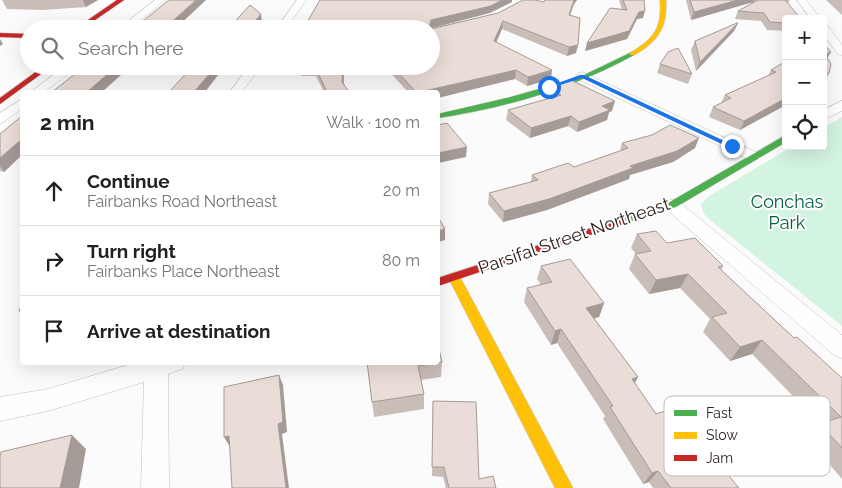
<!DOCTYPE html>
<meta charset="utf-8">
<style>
body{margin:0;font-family:Raleway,sans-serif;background:#f6f6f6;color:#202124}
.controls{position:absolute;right:15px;top:15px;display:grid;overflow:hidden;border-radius:5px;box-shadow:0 5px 20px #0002}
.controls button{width:45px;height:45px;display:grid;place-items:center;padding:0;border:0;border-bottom:1px solid #e0e0e0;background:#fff;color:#202124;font:25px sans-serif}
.stop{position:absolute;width:15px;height:15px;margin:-11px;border:4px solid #1a73e8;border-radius:50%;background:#fff}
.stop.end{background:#1a73e8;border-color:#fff;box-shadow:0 1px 5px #0008}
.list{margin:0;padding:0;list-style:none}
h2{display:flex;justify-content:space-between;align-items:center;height:65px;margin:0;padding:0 20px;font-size:21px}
h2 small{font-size:16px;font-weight:400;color:#757577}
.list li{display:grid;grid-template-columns:32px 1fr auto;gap:15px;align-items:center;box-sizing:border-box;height:70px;padding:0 20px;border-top:1px solid #e0e0e0}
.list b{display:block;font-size:19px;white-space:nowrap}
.list p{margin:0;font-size:16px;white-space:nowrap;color:#757577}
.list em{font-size:16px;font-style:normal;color:#757577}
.icon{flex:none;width:28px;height:28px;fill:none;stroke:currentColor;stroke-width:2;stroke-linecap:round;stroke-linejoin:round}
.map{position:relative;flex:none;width:842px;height:488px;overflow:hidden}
.search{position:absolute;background:#fff;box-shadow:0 5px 20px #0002;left:20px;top:20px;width:420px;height:55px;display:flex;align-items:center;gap:12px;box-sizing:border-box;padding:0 18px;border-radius:28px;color:#757577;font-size:19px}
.panel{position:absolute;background:#fff;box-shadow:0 5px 20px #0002;left:20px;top:90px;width:420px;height:275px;border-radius:5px}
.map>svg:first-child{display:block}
.green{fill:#d3f4e1}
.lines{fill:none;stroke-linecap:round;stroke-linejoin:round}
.street-casing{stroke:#c3bfbd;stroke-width:1}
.fast-casing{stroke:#c3bfbd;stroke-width:1}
.slow-casing{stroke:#c3bfbd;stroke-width:1}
.jam-casing{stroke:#c3bfbd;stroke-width:1}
.street{fill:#fefefe;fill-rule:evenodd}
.fast{fill:#4caf50;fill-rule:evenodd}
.slow{fill:#ffc107;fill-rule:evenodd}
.jam{fill:#c62828;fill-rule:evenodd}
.wall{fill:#c9bdb8}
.shaded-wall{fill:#a49a96}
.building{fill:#eadcd6;stroke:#a49a96}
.route{fill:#1a73e8}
.labels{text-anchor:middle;stroke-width:4;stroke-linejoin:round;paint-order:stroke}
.park-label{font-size:18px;fill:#00613c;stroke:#fff}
.street-label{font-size:18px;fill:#281e1a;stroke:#fff}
.key{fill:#fff;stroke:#bebcba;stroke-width:1}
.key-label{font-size:14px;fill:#281e1a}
</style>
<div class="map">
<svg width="842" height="488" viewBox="0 0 842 488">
<rect width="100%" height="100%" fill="#fbfbfb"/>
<path class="green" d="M842,117V326L715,224L704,214L701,205L706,198L793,146H823V128Z"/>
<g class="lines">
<defs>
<path id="street" d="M155,0H165L130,29H118Z
M297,0H306L286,29H276Z
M797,0H806L821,19H811Z
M823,24L827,25L842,45V55L838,54L823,34Z
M65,66H79L44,92H31Z
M249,66H261L242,92H230Z
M582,72L758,153L761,156L758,159H748L578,79L576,76Z
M22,99V109L0,124V113Z
M842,101V111L823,120V110Z
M672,200L678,201L842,335V358L834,355L666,209L663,205L666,201Z
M138,362H186L182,369L168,374L169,488H141L144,382L48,411L0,421V397L48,389Z"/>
<path id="fast" d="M632,52L634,53V55C574,88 505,108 438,118V114L511,97L560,83L584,75Z
M786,135V142L676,207L625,223L620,220L621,218L668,203Z"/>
<path id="slow" d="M660,0H666C667,22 662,36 644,49C639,52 635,56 630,55V53C654,38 662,29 660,0Z
M454,273L458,274L460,277L573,488H555L448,277L450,274Z"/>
<path id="jam" d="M117,0H124L82,29H75Z
M0,33L29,34V38L0,37Z
M44,66H52L0,104V98Z
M625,217L630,220L629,222L438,286V278Z"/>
</defs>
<use href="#street" class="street-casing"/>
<use href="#fast" class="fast-casing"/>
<use href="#slow" class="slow-casing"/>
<use href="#jam" class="jam-casing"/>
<use href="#street" class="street"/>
<use href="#fast" class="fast"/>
<use href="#slow" class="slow"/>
<use href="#jam" class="jam"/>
</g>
<path class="wall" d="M2,0H98L86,7L43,10L7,9Z
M545,0H577L574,4L570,15L576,53L567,56L502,29L496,42L551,79L527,86L515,79L438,92H408L384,66H431V29L544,2Z
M619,0H644L643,18L637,19L627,39L585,51L622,10Z
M686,0H790L788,3L786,19V31L767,30L761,21L735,19L738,11L753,2L691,20Z
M826,0H842V15Z
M738,23L734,31L696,71L691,50L695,41Z
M786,61V108L782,107L740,130L709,117L713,107L721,103L725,95L768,76L771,70Z
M660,64L692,74L688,84L657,73Z
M296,66H349V71H344V84L349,92H324L316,76H301Z
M547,87L612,111L609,112L607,120L577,132L568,126L530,138L506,120L508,110L548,99L545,97Z
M22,116V155L4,172L0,171V134Z
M622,143L695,148L673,162L630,175L629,179L547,210L503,222L488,204L489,193L531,182L532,175L574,167L620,151Z
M637,234L667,243L723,266L721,270L794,338L842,378V479L806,437L820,424L752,354L730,361L703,332L710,319L680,288L649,294L629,269L635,254H636L631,248Z
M541,266L604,303L599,317L594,318L638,377L635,383L656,414L714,459L739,488H653L649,482L643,484L603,419L605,416L557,343L551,345L524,302L527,288L541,285L537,279Z
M367,362H442L441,377L421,380L424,394V409L374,417Z
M433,401L479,479L496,488H446L443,477L432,476Z"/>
<path class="shaded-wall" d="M83,0H98L86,7Z
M196,0H206L175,29H165V28Z
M502,0H512V2L490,13L429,29L431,20Z
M574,0H577L574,4L567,23L569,15Z
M738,0H754L753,2L691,20L694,12Z
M645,11L643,18L637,19L627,39L585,51L587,43L639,12Z
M261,14L262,22L257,29H249Z
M503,21L502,29L493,50L494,41Z
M738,23L734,31L696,71L700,62Z
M0,39L3,44L0,46Z
M578,45L576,53L567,56L569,47Z
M831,52L826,60L825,54Z
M117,66H131L102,92H87Z
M216,66H225L205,92H194Z
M343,66L344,71L343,91L342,82Z
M516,70L515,79L438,98V92H420Z
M552,70L551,79L527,86L528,77Z
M829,73L824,82H823V76Z
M786,98L782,107L740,130L744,121Z
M615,101L612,111L609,112L607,120L577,132L579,122L602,106Z
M571,116L568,126L530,138L531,128Z
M699,138L695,148L673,162L630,175L629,179L547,210L503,222L504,211L630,166Z
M22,139V155L4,172L0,166V158Z
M467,147L466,157L438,163V153Z
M445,229V240L438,242V231Z
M688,274L680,288L649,294L656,280Z
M604,303L599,317L582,322L586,308Z
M561,329L557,343L551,345L555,331Z
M762,340L752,354L730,361L740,347Z
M279,375L283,385L287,432L282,434L289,488H286L278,424Z
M638,377L631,390L632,379Z
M72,435L86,449L79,488H60Z
M229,436L230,447L224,437Z
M726,447L715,459L698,464L709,452Z
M658,471L649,482L643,484L652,473Z"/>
<path class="building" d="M169,0H196L165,28H171L170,29H133Z
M320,0H502L491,6L431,20L429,28L430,29H303Z
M523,0H535L544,2L545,0H574L569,15L580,18L578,45L569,47L503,21L494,41L552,70L528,77L516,70L420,92H416L392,66H431V29L498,13Z
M623,0H644L645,11L639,12L629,31L587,43L610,8L627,10Z
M690,0H738L694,12Z
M758,0H785L801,19H786V23L770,22L764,13L738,11Z
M250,5L261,14L249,29H228Z
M737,23H738L700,62L695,41Z
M823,43L831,52L825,54L831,64L829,73L823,76Z
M678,48L692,74L660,64L668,52Z
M786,61V98L744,121L713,107L731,98L725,95L776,72L771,70Z
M85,66H117L87,92H52Z
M193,66H216L194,92H169Z
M299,66H343L342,82L349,92H327L315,67H299Z
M571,80L615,101L602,106L610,110L579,122L571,116L531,128L508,110L561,95L547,87Z
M22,116V139L0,158V134Z
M447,123L467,147L438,153V125Z
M670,125L699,138L677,151L630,166L633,168L549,199L504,211L489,193L538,180L532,175L568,163L574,167L628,148L622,143L652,135Z
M438,217L445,229L438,231Z
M656,231L667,243L695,238L723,266L718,267L794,338L797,337L842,378V448L820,424L841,417L762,340L740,347L712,317L727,313L688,274L656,280L635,254L651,251L637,234Z
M570,259L604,303L586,308L638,377L632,379L656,414L691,402L726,447L709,452L739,488H671L658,471L652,473L610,407L613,406L561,329L555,331L527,288L552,282L541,266Z
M22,303V311H19Z
M438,345L442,362L418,366L424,394L372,402L367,362H438Z
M279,375L283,422L278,424L286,488H232L229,436L224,437V387Z
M433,401L476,402L479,479L493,476L496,488H449L444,467H432Z
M72,435L60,488H0V456L1,452Z"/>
<path class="route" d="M580,75H584L735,146L730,148L582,78L551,88L547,87Z"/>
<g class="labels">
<g class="park-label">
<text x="787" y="208">Conchas<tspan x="787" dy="21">Park</tspan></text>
</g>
<g class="street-label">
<text transform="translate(574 236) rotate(-19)" y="6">Parsifal Street Northeast</text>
</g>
</g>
<rect x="664" y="396" width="166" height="80" rx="8" class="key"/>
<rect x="674" y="410" width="23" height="6" fill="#4caf50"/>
<rect x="674" y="432" width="23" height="7" fill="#ffc107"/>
<rect x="674" y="455" width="23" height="6" fill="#c62828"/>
<g class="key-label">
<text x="706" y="418">Fast</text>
<text x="706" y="440">Slow</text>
<text x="706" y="463">Jam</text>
</g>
</svg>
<div class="controls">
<button>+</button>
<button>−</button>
<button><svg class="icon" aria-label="locate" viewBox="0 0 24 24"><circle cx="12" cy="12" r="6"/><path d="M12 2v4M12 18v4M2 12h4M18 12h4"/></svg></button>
</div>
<div class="stop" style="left:549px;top:87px"></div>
<div class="stop end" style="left:732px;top:146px"></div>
<div class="search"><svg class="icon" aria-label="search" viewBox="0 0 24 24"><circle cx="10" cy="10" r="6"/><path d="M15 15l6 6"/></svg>Search here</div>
<section class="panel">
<h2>2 min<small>Walk · 100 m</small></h2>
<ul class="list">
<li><svg class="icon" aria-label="ahead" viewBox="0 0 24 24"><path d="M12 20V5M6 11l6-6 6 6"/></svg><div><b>Continue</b><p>Fairbanks Road Northeast</p></div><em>20 m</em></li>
<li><svg class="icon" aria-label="right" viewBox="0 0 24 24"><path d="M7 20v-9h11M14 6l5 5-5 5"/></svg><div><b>Turn right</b><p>Fairbanks Place Northeast</p></div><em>80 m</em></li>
<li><svg class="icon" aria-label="arrive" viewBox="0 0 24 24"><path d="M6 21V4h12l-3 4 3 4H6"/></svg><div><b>Arrive at destination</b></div></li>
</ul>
</section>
</div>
